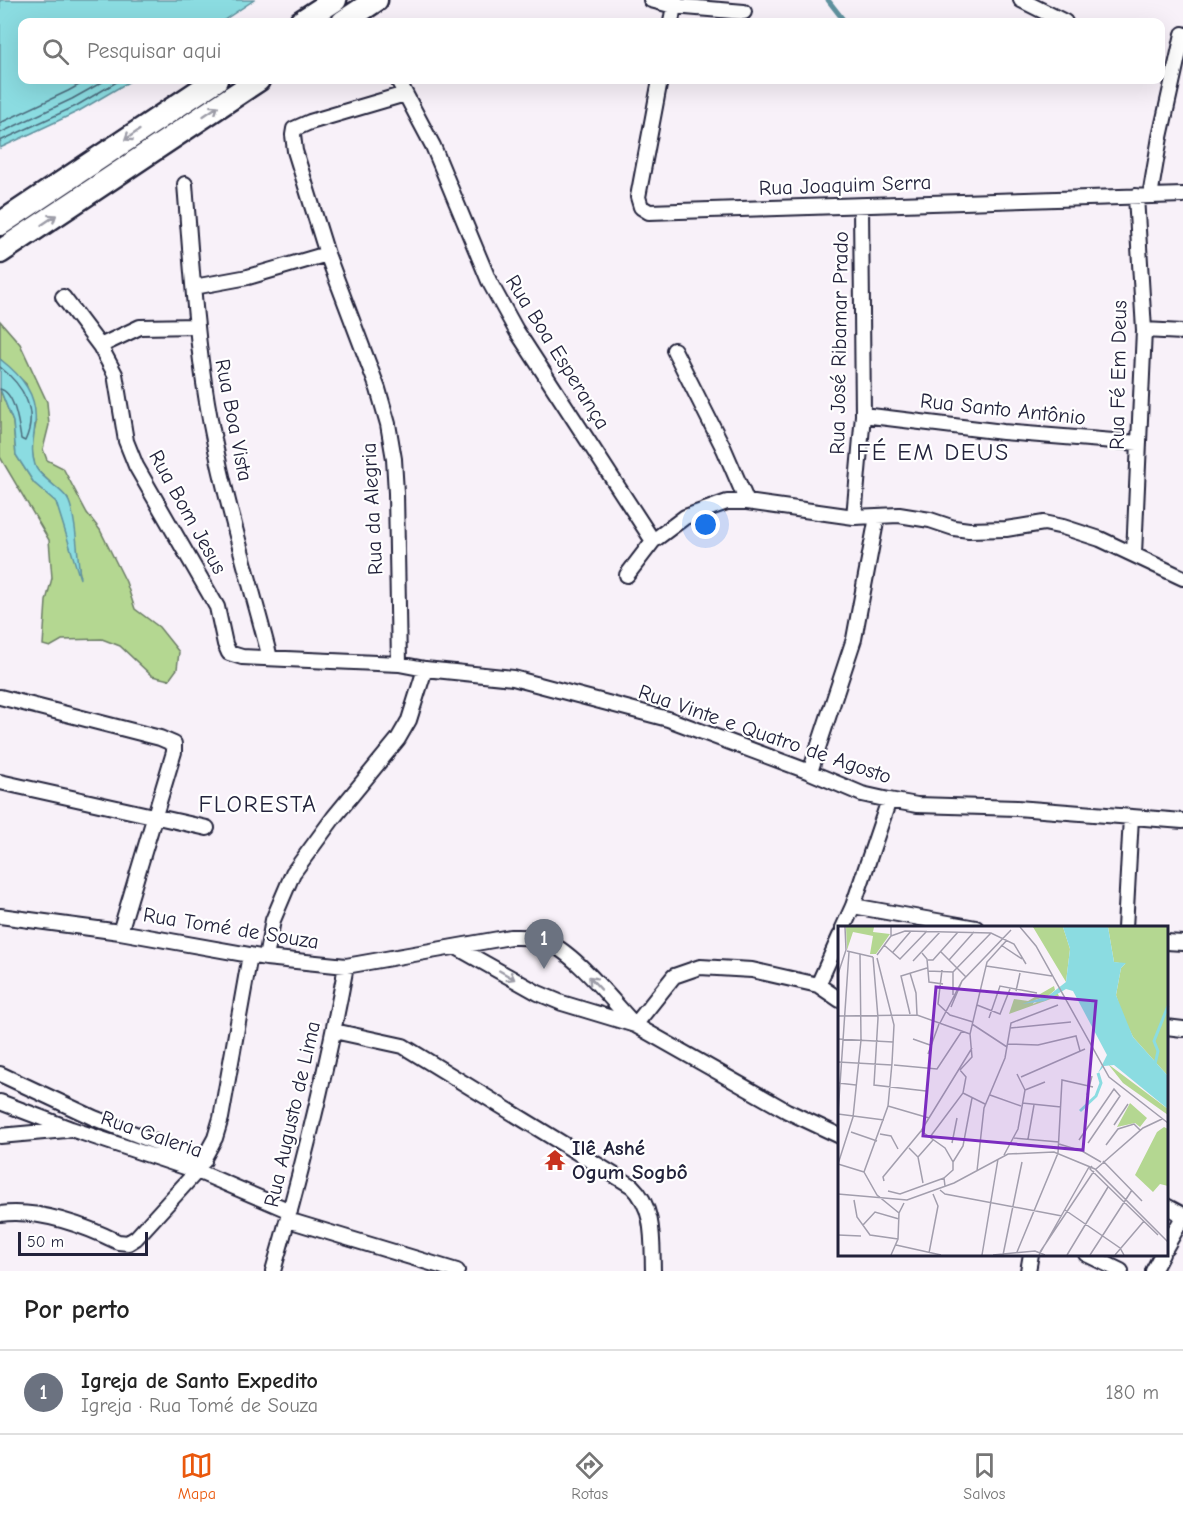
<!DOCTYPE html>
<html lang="pt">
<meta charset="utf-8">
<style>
body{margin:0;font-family:"Comic Neue",sans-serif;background:#f2f2f2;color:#222}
.scale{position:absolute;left:18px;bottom:15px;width:130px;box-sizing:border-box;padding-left:6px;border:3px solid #22223b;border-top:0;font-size:16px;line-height:21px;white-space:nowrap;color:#22223b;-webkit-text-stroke:4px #fff;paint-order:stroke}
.you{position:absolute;left:706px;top:525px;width:21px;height:21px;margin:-15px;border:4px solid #fff;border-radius:50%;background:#1a73e8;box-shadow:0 0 0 9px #1a73e833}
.badge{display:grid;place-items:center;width:39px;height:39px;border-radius:50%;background:#ea580c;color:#fff;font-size:20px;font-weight:700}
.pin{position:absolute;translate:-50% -50px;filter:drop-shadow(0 2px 3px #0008)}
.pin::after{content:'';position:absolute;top:32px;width:21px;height:18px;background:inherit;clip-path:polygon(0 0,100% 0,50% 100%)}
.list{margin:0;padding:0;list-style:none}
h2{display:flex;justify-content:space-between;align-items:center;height:78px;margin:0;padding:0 24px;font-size:26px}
h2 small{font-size:20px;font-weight:400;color:#767676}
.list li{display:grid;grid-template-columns:39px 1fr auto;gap:18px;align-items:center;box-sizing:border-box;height:84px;padding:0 24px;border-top:2px solid #e0e0e0}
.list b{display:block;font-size:22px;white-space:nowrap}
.list p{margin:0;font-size:20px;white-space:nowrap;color:#767676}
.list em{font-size:20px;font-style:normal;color:#767676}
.icon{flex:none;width:33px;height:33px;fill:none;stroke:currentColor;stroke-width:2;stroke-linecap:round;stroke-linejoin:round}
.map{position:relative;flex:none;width:1183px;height:1271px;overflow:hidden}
.search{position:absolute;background:#fff;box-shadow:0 6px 24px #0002;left:18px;right:18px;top:18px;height:66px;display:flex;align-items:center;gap:15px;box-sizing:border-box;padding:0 21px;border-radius:12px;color:#767676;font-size:22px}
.sheet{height:162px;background:#fff}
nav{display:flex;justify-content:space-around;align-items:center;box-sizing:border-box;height:84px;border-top:2px solid #e0e0e0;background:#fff;font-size:16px;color:#767676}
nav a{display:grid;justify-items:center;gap:3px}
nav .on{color:#ea580c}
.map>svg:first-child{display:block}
.green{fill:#b4d791;stroke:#6b7c66;stroke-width:1.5}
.water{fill:#8bdce1;stroke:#61929f;stroke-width:1.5}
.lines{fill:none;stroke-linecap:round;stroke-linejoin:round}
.shore{stroke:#4c6c7d;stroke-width:1.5}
.stream{stroke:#61929f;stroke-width:5}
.minor-casing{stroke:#22223b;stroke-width:18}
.primary-casing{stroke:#22223b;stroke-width:27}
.minor{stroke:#fff;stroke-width:14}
.primary{stroke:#fff;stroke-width:22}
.oneway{stroke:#9c9ca7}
.labels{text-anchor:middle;stroke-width:4.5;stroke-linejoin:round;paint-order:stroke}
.street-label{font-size:21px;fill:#22223b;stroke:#fff}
.poi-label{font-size:21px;font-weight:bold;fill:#22223b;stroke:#fff;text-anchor:start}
.quarter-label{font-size:24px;letter-spacing:1.5px;fill:#22223b;stroke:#fff}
.inset-river{fill:none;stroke:#8bdce1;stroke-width:3}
.inset-road{fill:none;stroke:#a29ead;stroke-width:1.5}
.view{fill:#7b2cbf;fill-opacity:0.15;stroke:#7b2cbf;stroke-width:3}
.inset-edge{fill:none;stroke:#22223b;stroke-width:3}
</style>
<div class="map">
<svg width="1183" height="1271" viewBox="0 0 1183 1271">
<rect width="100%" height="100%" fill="#f8f1f9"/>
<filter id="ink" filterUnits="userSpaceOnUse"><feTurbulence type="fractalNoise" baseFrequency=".0167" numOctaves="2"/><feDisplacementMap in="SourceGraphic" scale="12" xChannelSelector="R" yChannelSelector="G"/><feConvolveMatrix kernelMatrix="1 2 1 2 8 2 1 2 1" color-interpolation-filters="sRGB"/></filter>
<g filter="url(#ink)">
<path class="green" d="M0,321L20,344L47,402L49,425L43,449L47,460L63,468L87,513L100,530L126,582L135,609L159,627L179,652L177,669L169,680L152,676L120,646L102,639L62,640L50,647L43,645L46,601L52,578L49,540L0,457V389L13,422L16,455L34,483L56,501L80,575L68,499L35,468L31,446L36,423L26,384L0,359Z"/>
<path class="water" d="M0,0H254L221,22H22V80H132L79,111L0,148Z
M0,359C22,376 38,395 35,424C34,439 30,450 35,465C38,476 59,487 67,498C76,511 78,561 80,579L56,502L34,483L16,455L13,422L0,389Z"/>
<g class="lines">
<path class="shore" d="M0,123L68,91L88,80
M0,133L72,99L106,80
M0,141L76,106L120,80
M0,367C23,385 39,411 25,441L21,439C19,426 15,392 0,389"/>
<path class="stream" d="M828,0L845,22"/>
<defs>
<path id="minor" d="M651,0L674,6L744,12
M1021,0L1065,22
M671,22L675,0
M398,80L433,146L489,281L516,330L653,541
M660,80L638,197L641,207L649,212L1183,195
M185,184C191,257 195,330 207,402C221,488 248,573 270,658
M1150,196L1160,137L1183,34
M194,287L248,277L327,254
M63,297L100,346L115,374L126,441L136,466L217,607L225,644L229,653L242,657L399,664L425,669L513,678L668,719L810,772L862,794L889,800L917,805L1017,808L1183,821
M1144,330L1183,332
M100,346L140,327L197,326
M674,350L724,449L747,502
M863,415L1003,432L1138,443
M854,517L863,415L861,206
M1134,554L1144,330L1136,196
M627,575L653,541L685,517L727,502H747L854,517L899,515L930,520L954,528L969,530L1006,529L1044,523L1063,527L1100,539L1183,578
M399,664L396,493L394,459L388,424L378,389L327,254L295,151L293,135L294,129L310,122L405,94
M0,697L160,738L174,744V752L120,932
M810,772L854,639L877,517
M0,782L207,828
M853,906L976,928
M0,916L120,932L266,958L346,966L510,937C521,937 532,936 543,940C574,951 612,1001 635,1025
M843,928L853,906L889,800
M1125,928L1131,817
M1166,942L1183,943
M456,947L538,993L562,1003L635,1025L787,1111L840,1136
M266,958L273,920L293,873L334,817L398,739L409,720L425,669
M818,985L840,936
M635,1025L674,976L700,967L752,970L818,985L840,1000
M1166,1027L1183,1029
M334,1031L403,1046L632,1186C655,1208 652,1241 653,1271
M0,1074L94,1118L204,1161
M0,1102L71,1129L197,1171L290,1211
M0,1136L66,1130
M1166,1206L1183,1215
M0,1214C40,1209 83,1225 118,1242L128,1243L136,1238L197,1171L215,1138L221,1118L250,955
M288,1220L457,1271
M1166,1247L1183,1217
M1086,1254L1121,1271
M273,1271C302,1171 327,1069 346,966
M1028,1271L1031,1254
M1153,1271L1162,1254"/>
<path id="primary" d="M301,22L335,0
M343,22L376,0
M0,224L216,80
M0,252L258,80"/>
</defs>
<use href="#minor" class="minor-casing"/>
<use href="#primary" class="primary-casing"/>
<use href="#minor" class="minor"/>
<use href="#primary" class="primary"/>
</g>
<defs><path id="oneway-shaft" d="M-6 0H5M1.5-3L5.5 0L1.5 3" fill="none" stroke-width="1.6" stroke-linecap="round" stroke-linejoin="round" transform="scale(1.5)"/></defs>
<g class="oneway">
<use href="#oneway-shaft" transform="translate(211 111) rotate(-34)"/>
<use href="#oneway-shaft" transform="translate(132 135) rotate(146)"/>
<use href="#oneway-shaft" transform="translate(49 220) rotate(-34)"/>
<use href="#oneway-shaft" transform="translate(507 975) rotate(30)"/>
<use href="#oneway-shaft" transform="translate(595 983) rotate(-133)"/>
</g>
</g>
<defs>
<symbol id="temple-bare" viewBox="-9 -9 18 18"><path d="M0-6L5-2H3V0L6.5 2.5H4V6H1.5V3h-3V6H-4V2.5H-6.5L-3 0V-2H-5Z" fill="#c8321e" stroke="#fff" stroke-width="2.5" paint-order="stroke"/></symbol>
</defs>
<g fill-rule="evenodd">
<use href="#temple-bare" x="540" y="1145" width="30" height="30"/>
</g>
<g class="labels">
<g class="street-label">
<text transform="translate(845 185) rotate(-2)" y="7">Rua Joaquim Serra</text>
<text transform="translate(839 343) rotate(-89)" y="7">Rua José Ribamar Prado</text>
<text transform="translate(558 352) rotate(58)" y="7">Rua Boa Esperança</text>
<text transform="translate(1118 375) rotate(-89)" y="7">Rua Fé Em Deus</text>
<text transform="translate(1003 409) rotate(6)" y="7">Rua Santo Antônio</text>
<text transform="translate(234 420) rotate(79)" y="7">Rua Boa Vista</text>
<text transform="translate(372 509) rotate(-93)" y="7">Rua da Alegria</text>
<text transform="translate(188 512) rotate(61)" y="7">Rua Bom Jesus</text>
<text transform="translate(765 734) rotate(19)" y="7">Rua Vinte e Quatro de Agosto</text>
<text transform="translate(231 928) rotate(9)" y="7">Rua Tomé de Souza</text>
<text transform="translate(292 1114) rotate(-77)" y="7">Rua Augusto de Lima</text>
<text transform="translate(152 1134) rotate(19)" y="7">Rua Galeria</text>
</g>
<g class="poi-label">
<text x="572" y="1155">Ilê Ashé<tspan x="572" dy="24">Ogum Sogbô</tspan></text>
</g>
<g class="quarter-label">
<text x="933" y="460">FÉ EM DEUS</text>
<text x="258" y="812">FLORESTA</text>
</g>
</g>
<g transform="translate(838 926)">
<rect width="330" height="330" fill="#f8f1f9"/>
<path d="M8,1H36L35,6L52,8L38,28H32L35,10L15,6L9,24ZM195,1H225L232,23L228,56ZM270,1H330V150L295,111L284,88L278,69L283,42L287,38L276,36ZM216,60L217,64L210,70L197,74L195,78L219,66L221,70L171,88L176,73L190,75ZM270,138L330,183V189L285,157ZM292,177L309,192L302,201L297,197L279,201ZM326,201L330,203V260L322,258L315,266L297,249L319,206Z" fill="#b4d791"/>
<path d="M225,1H270L276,36L288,37L283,42L278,69L295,111L330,150V183L276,139L266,140L260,147L269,129L235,65L228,63L207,75L184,78L210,70L228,56L232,23Z" fill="#8bdce1"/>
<path class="inset-river" d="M317,138L320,125L316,115L330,80M242,185L258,170L263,157L260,147"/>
<path class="inset-road" d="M182,1L198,20L271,151L330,197M53,10L67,5L153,7L176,18L188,38M46,19L62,33L89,5M163,19L184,33M9,25L35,31M55,26L73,5M103,26L128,51M84,27L89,33L91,56L105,58M39,29L53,10V1M35,31L40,92L36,159L88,165M39,32L56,99L54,137L50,180L26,246L39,269L61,287M90,34H95L120,6M111,34L136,6M75,35L102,6M148,40L214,50M104,44L100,78L112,89L135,96M90,45L115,46M115,46L153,7M115,46V69M72,47L78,67L79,89M0,48L8,24L7,1M178,65L182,47M139,79L162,88L172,63M113,81L124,55M72,88L63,50L89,42M0,90L79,89L132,108M151,92L162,60L199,67M102,97L124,55L173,4M134,98L169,121M172,102L233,96M0,113L55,116M75,113L92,119M170,118L200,119L238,110L242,125M90,128L101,98M0,136L54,139M56,139L99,143L124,105M122,144L134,131L132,108L149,36L169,14M183,151L247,123M0,157L18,159M187,164L207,156M125,167L147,178M152,169L183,180M249,169L254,150M184,177L223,181M50,180L91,192M0,188L11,26M0,188L46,194M276,199L290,178M83,205L107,222L115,236V244L106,252L107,260M13,206L39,215M42,208L53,210L60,223M92,211L125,167L128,151L122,144M176,212L221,216M190,213L196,179M241,214L276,163L282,170L250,217M114,217L119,192M221,218L244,225L263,236M268,219L280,203L296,198L302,204M71,222L80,231L85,257M166,229L180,203L187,164L179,148M80,231L95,214M265,235L304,275M115,236L125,220L134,172M0,238L15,191L23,114L22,28M0,238L26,246M254,240L252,243L320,309M258,243L305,202L324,193M139,245L146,182L167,132L173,97L220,79M46,255L45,251L83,205L134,122M102,264L107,268L224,290M50,265L62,268L106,252M0,268L69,274L116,257L170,228L216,226L257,243L330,316M16,274L19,291L32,309L60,313M227,284L282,322L286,329M25,299L37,286L61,293M0,309L23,310M58,319L103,329M179,326L220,227L224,154L255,161M202,326L256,245M91,327L100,280L95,268M53,329L60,313L61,287L66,277M144,329L160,233M155,329L197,325L207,329M165,329L184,236M201,329L251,241M229,329L270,261M252,329L294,264M277,329L306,295"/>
<path class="view" d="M98,61L258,75L245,224L85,210Z"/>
<rect width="330" height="330" class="inset-edge"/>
</g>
</svg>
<div class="scale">50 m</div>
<div class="you"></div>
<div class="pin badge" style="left:544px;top:969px;background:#6b7280">1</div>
<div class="search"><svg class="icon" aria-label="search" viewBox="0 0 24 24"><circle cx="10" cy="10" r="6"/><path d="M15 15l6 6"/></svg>Pesquisar aqui</div>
</div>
<section class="sheet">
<h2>Por perto<small></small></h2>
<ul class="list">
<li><span class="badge" style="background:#6b7280">1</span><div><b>Igreja de Santo Expedito</b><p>Igreja · Rua Tomé de Souza</p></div><em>180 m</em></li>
</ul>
</section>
<nav>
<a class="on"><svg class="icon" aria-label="map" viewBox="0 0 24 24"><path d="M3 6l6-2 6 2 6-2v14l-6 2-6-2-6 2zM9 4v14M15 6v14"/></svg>Mapa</a>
<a><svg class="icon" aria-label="directions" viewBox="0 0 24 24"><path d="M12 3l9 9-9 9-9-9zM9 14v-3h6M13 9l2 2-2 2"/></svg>Rotas</a>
<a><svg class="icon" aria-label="saved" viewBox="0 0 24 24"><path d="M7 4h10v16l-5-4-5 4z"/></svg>Salvos</a>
</nav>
